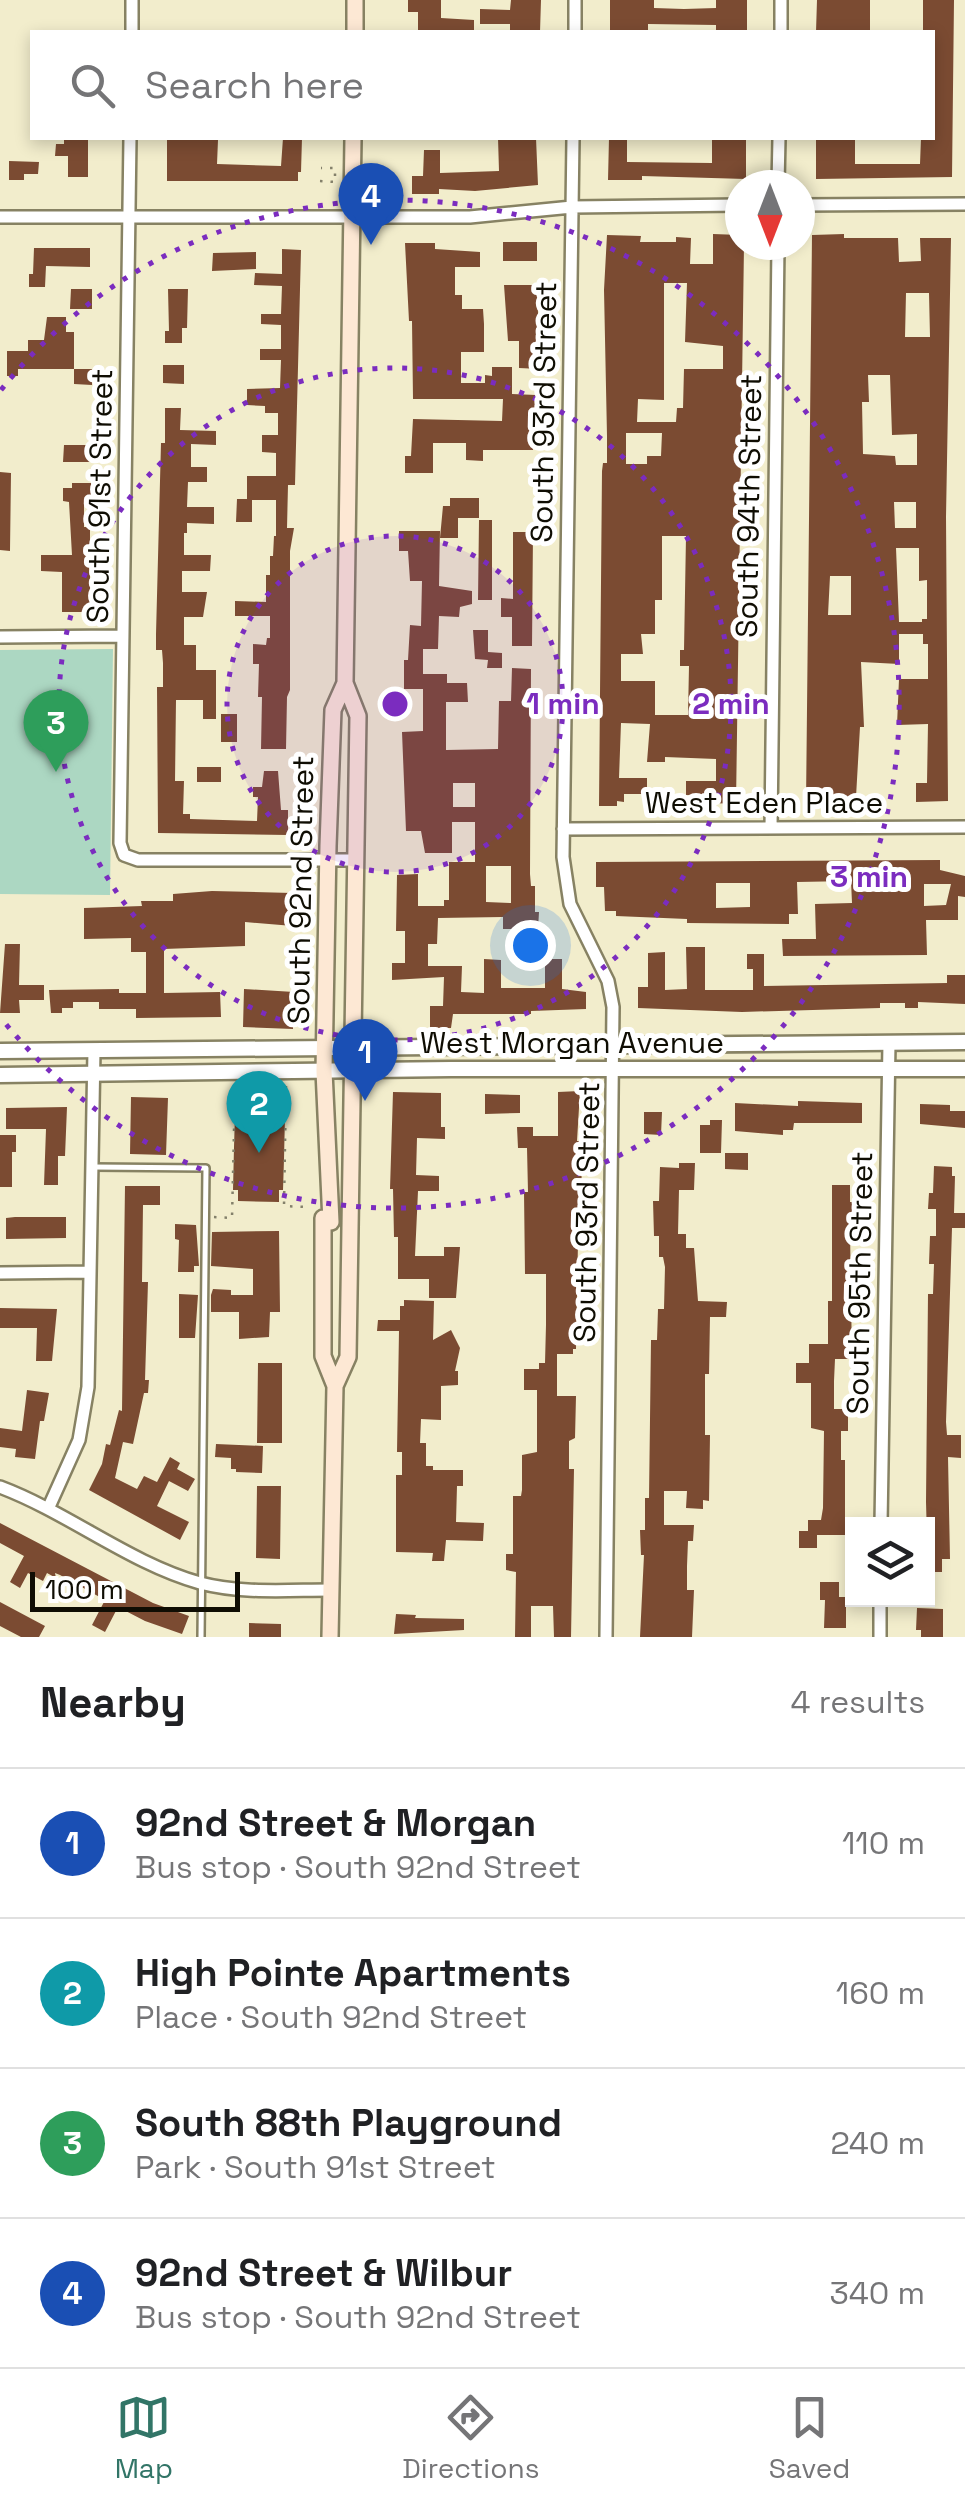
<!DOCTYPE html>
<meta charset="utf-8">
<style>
body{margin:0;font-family:"Space Grotesk",sans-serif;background:#f2f2f2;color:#202124}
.controls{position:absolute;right:30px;bottom:30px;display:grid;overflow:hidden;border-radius:0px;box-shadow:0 5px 15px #0003}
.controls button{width:90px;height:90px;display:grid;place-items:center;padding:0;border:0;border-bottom:2px solid #e0e0e0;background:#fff;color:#202124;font:50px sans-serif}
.compass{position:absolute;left:725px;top:170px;width:90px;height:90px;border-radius:50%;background:#fff;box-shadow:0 5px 15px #0003;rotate:180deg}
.scale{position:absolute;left:30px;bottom:25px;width:210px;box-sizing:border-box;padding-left:10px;border:5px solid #0f0d03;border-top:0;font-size:28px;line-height:35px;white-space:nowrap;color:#0f0d03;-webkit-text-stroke:8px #fff;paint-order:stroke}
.you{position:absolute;left:530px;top:945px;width:35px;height:35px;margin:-25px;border:8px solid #fff;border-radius:50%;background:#1a73e8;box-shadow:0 0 0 15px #1a73e833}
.badge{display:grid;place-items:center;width:65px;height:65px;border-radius:50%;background:#327567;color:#fff;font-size:32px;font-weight:700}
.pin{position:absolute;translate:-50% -82px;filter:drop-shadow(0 2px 5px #0008)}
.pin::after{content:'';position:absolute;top:52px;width:35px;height:30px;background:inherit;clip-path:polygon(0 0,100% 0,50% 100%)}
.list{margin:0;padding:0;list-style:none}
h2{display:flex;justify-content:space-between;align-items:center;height:130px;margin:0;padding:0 40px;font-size:42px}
h2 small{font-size:32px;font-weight:400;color:#757577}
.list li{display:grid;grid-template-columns:65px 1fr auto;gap:30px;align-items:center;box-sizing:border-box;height:150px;padding:0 40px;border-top:2px solid #e0e0e0}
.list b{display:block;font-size:38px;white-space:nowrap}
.list p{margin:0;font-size:32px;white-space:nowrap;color:#757577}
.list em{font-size:32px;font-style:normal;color:#757577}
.icon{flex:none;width:55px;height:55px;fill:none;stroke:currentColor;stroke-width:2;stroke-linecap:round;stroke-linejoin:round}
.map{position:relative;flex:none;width:965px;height:1637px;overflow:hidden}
.search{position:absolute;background:#fff;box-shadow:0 5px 15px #0003;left:30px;right:30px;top:30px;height:110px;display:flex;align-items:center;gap:25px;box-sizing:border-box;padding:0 35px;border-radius:0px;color:#757577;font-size:38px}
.sheet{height:730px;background:#fff}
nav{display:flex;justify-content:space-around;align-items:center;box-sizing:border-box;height:140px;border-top:2px solid #e0e0e0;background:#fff;font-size:28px;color:#757577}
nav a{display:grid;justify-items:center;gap:5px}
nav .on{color:#327567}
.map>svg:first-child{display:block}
.green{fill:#acd7c2}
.building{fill:#7b4b32;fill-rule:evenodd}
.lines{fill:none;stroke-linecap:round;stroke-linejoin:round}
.service-casing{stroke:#878263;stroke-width:10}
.minor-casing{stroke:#878263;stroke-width:16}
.tertiary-casing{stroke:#878263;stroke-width:19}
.secondary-casing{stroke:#878263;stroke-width:20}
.path{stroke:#84816b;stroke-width:2.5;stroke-dasharray:2.5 8;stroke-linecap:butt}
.service{stroke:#fff;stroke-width:5}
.minor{stroke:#fff;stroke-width:11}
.tertiary{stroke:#fff;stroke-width:14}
.secondary{stroke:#fde8d4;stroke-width:15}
.ring{fill:none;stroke:#7b2cbf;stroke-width:5;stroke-dasharray:5 10}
.labels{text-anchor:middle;stroke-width:10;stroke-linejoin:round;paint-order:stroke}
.street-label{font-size:30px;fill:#0f0d03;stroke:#fff}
.centre{fill:#7b2cbf;stroke:#fff;stroke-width:5}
.ring-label{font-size:30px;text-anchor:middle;font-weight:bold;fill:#7b2cbf;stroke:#fff;stroke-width:10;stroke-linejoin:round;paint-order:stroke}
</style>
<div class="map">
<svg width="965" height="1637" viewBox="0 0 965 1637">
<rect width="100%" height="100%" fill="#f2edcc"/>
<path class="green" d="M113,649L110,895L0,894V650Z"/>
<path class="building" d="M408,0H441V18L474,20V32H418V12H408Z
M511,0H541L540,32H510V24H480V9L510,10Z
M610,0H654V8L684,9L716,8V0H747V32H716V25L648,24V32H610Z
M817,0H870V32H816Z
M923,0H954L952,177L816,179V138H855V164H920L921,138H932L934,73L932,32H923Z
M64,138H88V177H68V156H55L56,144H64Z
M167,138L218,140L217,164L281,166L283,138H302L301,172H298V181H167Z
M498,138H536L538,185L475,191L439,189V194H412V176H423L424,150H440V173L499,171Z
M609,138H627V162L712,163V138H746V179L642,176V180H608Z
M9,161L39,162L38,174H24V180H9Z
M713,234L740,235V245H744L736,804L712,803V795H686V781H716V759L665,757V762H647L650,724L621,723L619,778H647V794H624V802L617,801V806H599L602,471L603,463H607V436L604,290L607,235L641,236L640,242H676V237L691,238L690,264H713ZM664,283H687L685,342L723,346V369H684L683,408H677L676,422H637L638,399L664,400ZM626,433H662L661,456H647V464H626ZM662,536H686L684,650H680V666H689L688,715H655V681H621V654H643L641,634H655V600H662Z
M844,234V238H898L899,262L921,261L920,238H951L946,517L948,801L916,802V783H927L928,724L897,725L899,679H928V644H923V634H899V664L861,662L864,727H860L856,797H832V803L806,804L812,235ZM906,293H929L930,337H905ZM868,375H890L892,435L917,434V465H896L895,456L863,454L862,402H869ZM894,502H916V528H895ZM896,548H919V581L927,580V619H922V622H899ZM830,576H851V615H828Z
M503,242H537V261H503Z
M405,243H435V249L480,252V267H455V295H462V309H483L484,324V352H461V383H485V375L492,376V367H512V394L536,395L533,450H483V461L466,460V443H433V473H405V456H411L413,419L502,421L503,399H413L412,321H409Z
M34,248H90V267L46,266L45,287H29V274H33Z
M282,249L301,250L295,485H288L287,528H294L290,551V690L287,697L286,749H261L262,697H258L259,664H253V644L266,645L267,638H270V616H235V601L266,602V575H270V556H273L274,536H276V500H252V522H236L237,499H247V476H276V453L262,452V435H278V413H265V406L247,405V389L280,388L281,360H260V349H281V325L261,324V314H281L282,286L254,285L255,273L282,274Z
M256,252V269L212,271L213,253Z
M504,285H537L540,369L519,368V341H508Z
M71,289H92V309H70Z
M168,289H188L187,328H182V343H165V331H169Z
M47,317H66V332H74V369H92V385L74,384V369H18V376H7V351H28V340H44Z
M163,365H184V384L163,383Z
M165,408H181L180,430L216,431V445L191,444V467H207V482H188L187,507H214V524L187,523V533H184V555H211L210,571H182V592H207L203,617H184V645H196V670H216V719H203V700H176L175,781H184L183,814H190V819L257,821L258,797H253V787H262L264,771H278L281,810H288V835L158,833L157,687H163V663L162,650H156V634L161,443H165Z
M64,445H91V462H63Z
M0,472L11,473L10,551L0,550Z
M72,483H91V502H84V527H90V612H62V572L41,571V555H72L69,502L63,501V488H72Z
M450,498H479V518H458V538H440L443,506H450Z
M479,520H492V600H478Z
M399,531H440L439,586L472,591V604L460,607L459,617L439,616L438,649H423V674H447V683H467L468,702H446V750L498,749L499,701H511L512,668L531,669L530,874L531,886H535V912H539L538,929H533L532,951H515V929H503V917L438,918L437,944H428V966H462L461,992L484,993V959L501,960V988H545V959H562V989L586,992V1009L531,1011V1014H453L451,1028H430V1006H443L444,977L392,980V963H405V931H396L397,875L418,874V906H444V900H449V862H475V822H452V853H425L421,831H406L402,732L423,731V689H404V660H408L410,625L421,626L422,581H410L408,551H399ZM453,783H475V807H453ZM486,866H511V903L486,902Z
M513,532H533L532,646H512V617H501V598L513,599Z
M473,630H488V652L502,653V668H487L488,660L475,659Z
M221,714H237V742H221Z
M197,767H221V782H197Z
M940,860V870L965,876V897L958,896V920H926L927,955L783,956L782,939H816L815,904L852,903L851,881L797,882L798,914H789V924L687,923V919L616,916V911H605L604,887H596V862ZM716,883H750V907L716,908ZM924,884H951L946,905L924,906Z
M212,891L292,893L293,926L245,922V946L164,949V993L220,992L221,1017L136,1018V1009H99V1002H73V1008H62V1013H51L49,990L119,989V993H146V952H131V938L84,939V908L142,906L141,901H173V894Z
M5,944H20L19,985H44V1000H19L20,1013H0Z
M686,947H705V990H753V969H747V954H764V986L947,983V975H965V1004L918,1002V1008H905V1003H880V1008L742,1012L638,1008V987H648V953L665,952V990L687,989Z
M244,989L294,992L293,1029L243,1027Z
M580,1091L577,1141H580L582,1187H579L576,1349H573V1354H557V1396H576L575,1438L569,1441V1469H574L571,1637H554L553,1606H531V1637H515L516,1572L506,1570V1554H513V1496H521L522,1490V1455L537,1452V1390H524V1369H539V1363H545L546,1325V1274H525L524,1192H528L527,1148H518L517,1127H533V1136H558V1092Z
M393,1092L441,1093V1127H445V1139L417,1138L416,1175L439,1176V1191H418L415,1256H444V1247H460L456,1298H429V1279H398V1237H394L393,1189H390Z
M485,1094L520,1095V1113L485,1114Z
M131,1097L168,1098L166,1155L130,1154Z
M798,1101L862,1103V1123H794L793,1130H783V1135L735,1131V1103L798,1106Z
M239,1103L281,1105V1115H285L284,1159L283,1190H279V1202L238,1201V1190H233L234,1147L235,1115H239Z
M920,1104L950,1105V1111H965V1128L920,1124Z
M67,1107L65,1156H58V1185H44L46,1129H6V1108Z
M644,1112H662L661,1135L644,1134Z
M710,1120H722L721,1153H700V1125H710Z
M0,1135H16V1152H12V1187H0Z
M725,1153H748V1170L725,1169Z
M679,1163H695L694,1190H679L678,1234H686V1248H694L698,1301L727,1302L726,1317H710L709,1374H705V1435H710L709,1501L703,1500V1509L686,1508L687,1491H664V1525H694L693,1541H688L687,1566V1590H694L692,1637H640L644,1555H641L640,1530H645V1498H649L651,1340H657L658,1309H664L665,1267L663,1257H659V1236H654L653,1201H659L660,1167L679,1168Z
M934,1166L952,1167V1176H955L954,1213H965V1228H952L946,1422L947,1435H961V1458L948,1457L950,1559H942V1572H928L926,1502L928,1294H933L934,1264H929L930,1236H936V1209H928L929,1193H933Z
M832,1185H850V1202H854L850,1231L852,1359H835L834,1381V1409H848V1431H841V1460H845V1535H817V1548H799V1531H808V1520H821L823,1508L824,1431L811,1428V1383H796V1363H809V1344H828V1301H832Z
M125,1186H160V1205H143L142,1282H148L145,1380H149L148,1393H144L133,1444L123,1442L115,1478L137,1489L144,1476L157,1482L170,1457L180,1463L177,1469L195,1479L188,1491L169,1481L157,1506L189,1522L180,1540L89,1490L102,1464L106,1444L110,1445L119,1410L122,1411Z
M15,1217H66V1238L6,1239V1218Z
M175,1224L196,1225L199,1266H194V1272H178L179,1240L175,1239Z
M279,1231L280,1312H270L269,1337L239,1339V1312H211V1295L213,1289L231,1290V1295H253V1269L211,1266L212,1232Z
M179,1294L198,1295L195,1338H179Z
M404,1300L434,1301L433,1340L451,1330L460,1348L455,1371H458V1385L441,1386V1420L421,1419L420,1443H426V1466H433V1470H463V1486H457L456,1522L484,1523L483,1541L446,1540L444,1561H432L433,1553L396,1552V1475H402V1452H397L399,1331H377L378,1320H400V1306H404Z
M0,1308L57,1309L52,1361H36L37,1328H0Z
M258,1363H282V1443H257Z
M27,1390L49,1393L44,1421H40L35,1459L15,1457L16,1449L0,1447V1428L22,1431Z
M216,1444L263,1446L262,1473L236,1472V1469H231V1458L215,1457Z
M257,1486H281L280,1559L256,1558Z
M0,1523L153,1603L189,1616L182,1634L145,1621L118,1607L105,1632L92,1625L105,1600L60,1575L55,1573L56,1578L47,1573L43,1581L28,1573L20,1588L10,1582L24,1556L0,1543Z
M820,1582H839V1597H846V1628H824L825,1600H820Z
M0,1602L45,1626L39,1637H21L0,1626Z
M917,1608L943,1609V1637H921V1630H916Z
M396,1614L416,1615L415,1618L464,1619V1630L394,1634Z
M249,1623L281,1624V1637H249Z"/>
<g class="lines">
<defs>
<path id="service" d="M93,1167L206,1168L201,1637"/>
<path id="minor" d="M132,32V0
M575,32V0
M781,32V0
M130,138L120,843L124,855L138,860H356
M573,138L563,857L570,904L608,981L613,1007L606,1637
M778,185L779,138
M800,205L965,204
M0,217H470L572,207L740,205
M0,637L122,636
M771,828L778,245
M563,829L965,827
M0,1273L90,1272
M0,1487C69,1513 129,1563 200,1583C242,1594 288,1590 330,1590
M48,1509L79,1440L88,1387L94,1050
M881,1524L889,1043
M880,1637V1600"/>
<path id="tertiary" d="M0,1051L965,1042
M0,1075L451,1069H965"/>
<path id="secondary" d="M355,32V0
M335,1386L348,1357L358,716L345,683L353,138
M330,1637L335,1386L323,1356V1218L331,1222L324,1071L328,846L333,710L345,683"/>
</defs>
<use href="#service" class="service-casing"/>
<use href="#minor" class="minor-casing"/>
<use href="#tertiary" class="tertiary-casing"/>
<use href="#secondary" class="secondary-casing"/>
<path class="path" d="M320,181L335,182V168H321
M286,1086L284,1206L306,1207
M214,1217L232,1218L235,1088"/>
<use href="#service" class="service"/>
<use href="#minor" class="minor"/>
<use href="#tertiary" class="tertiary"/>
<use href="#secondary" class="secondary"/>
</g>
<circle cx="395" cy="704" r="168" fill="#7b2cbf" fill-opacity=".12"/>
<g class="ring">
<circle cx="395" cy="704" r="168"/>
<circle cx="395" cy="704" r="336"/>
<path d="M1 390A504 504 0 1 1 1 1018"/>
</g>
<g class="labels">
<g class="street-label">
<text transform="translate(544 412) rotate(-89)" y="10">South 93rd Street</text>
<text transform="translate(100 496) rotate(-89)" y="10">South 91st Street</text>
<text transform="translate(749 506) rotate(-89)" y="10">South 94th Street</text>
<text x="764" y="813">West Eden Place</text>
<text transform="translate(301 890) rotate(-89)" y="10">South 92nd Street</text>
<text x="572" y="1053">West Morgan Avenue</text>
<text transform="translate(587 1212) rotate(-89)" y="10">South 93rd Street</text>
<text transform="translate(860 1283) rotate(-89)" y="10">South 95th Street</text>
</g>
</g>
<circle cx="395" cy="704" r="15" class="centre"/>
<g class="ring-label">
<text x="563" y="714">1 min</text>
<text x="731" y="714">2 min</text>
<text x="869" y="887">3 min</text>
</g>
</svg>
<div class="controls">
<button><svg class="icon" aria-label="layers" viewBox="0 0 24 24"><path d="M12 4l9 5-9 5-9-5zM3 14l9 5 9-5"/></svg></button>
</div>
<svg class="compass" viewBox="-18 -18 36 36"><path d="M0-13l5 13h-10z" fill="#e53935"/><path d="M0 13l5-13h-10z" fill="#757577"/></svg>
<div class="scale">100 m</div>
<div class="you"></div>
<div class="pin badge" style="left:365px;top:1101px;background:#1a4fb4">1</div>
<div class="pin badge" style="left:259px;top:1153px;background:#0f9aa8">2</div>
<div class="pin badge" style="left:56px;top:772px;background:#2e9e5b">3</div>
<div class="pin badge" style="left:371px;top:245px;background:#1a4fb4">4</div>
<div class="search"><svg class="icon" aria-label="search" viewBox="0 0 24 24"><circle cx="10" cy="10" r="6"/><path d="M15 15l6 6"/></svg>Search here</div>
</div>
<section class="sheet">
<h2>Nearby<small>4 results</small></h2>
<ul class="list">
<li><span class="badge" style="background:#1a4fb4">1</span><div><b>92nd Street &amp; Morgan</b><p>Bus stop · South 92nd Street</p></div><em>110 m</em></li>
<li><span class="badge" style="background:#0f9aa8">2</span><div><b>High Pointe Apartments</b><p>Place · South 92nd Street</p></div><em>160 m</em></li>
<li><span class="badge" style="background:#2e9e5b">3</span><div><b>South 88th Playground</b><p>Park · South 91st Street</p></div><em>240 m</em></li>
<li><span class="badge" style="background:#1a4fb4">4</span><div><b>92nd Street &amp; Wilbur</b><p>Bus stop · South 92nd Street</p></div><em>340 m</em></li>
</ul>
</section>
<nav>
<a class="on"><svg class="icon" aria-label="map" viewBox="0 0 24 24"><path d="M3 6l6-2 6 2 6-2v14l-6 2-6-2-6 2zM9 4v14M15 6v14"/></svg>Map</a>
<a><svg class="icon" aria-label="directions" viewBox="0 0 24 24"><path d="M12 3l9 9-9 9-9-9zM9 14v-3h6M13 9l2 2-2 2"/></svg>Directions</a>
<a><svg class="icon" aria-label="saved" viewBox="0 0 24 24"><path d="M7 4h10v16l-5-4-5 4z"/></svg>Saved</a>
</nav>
